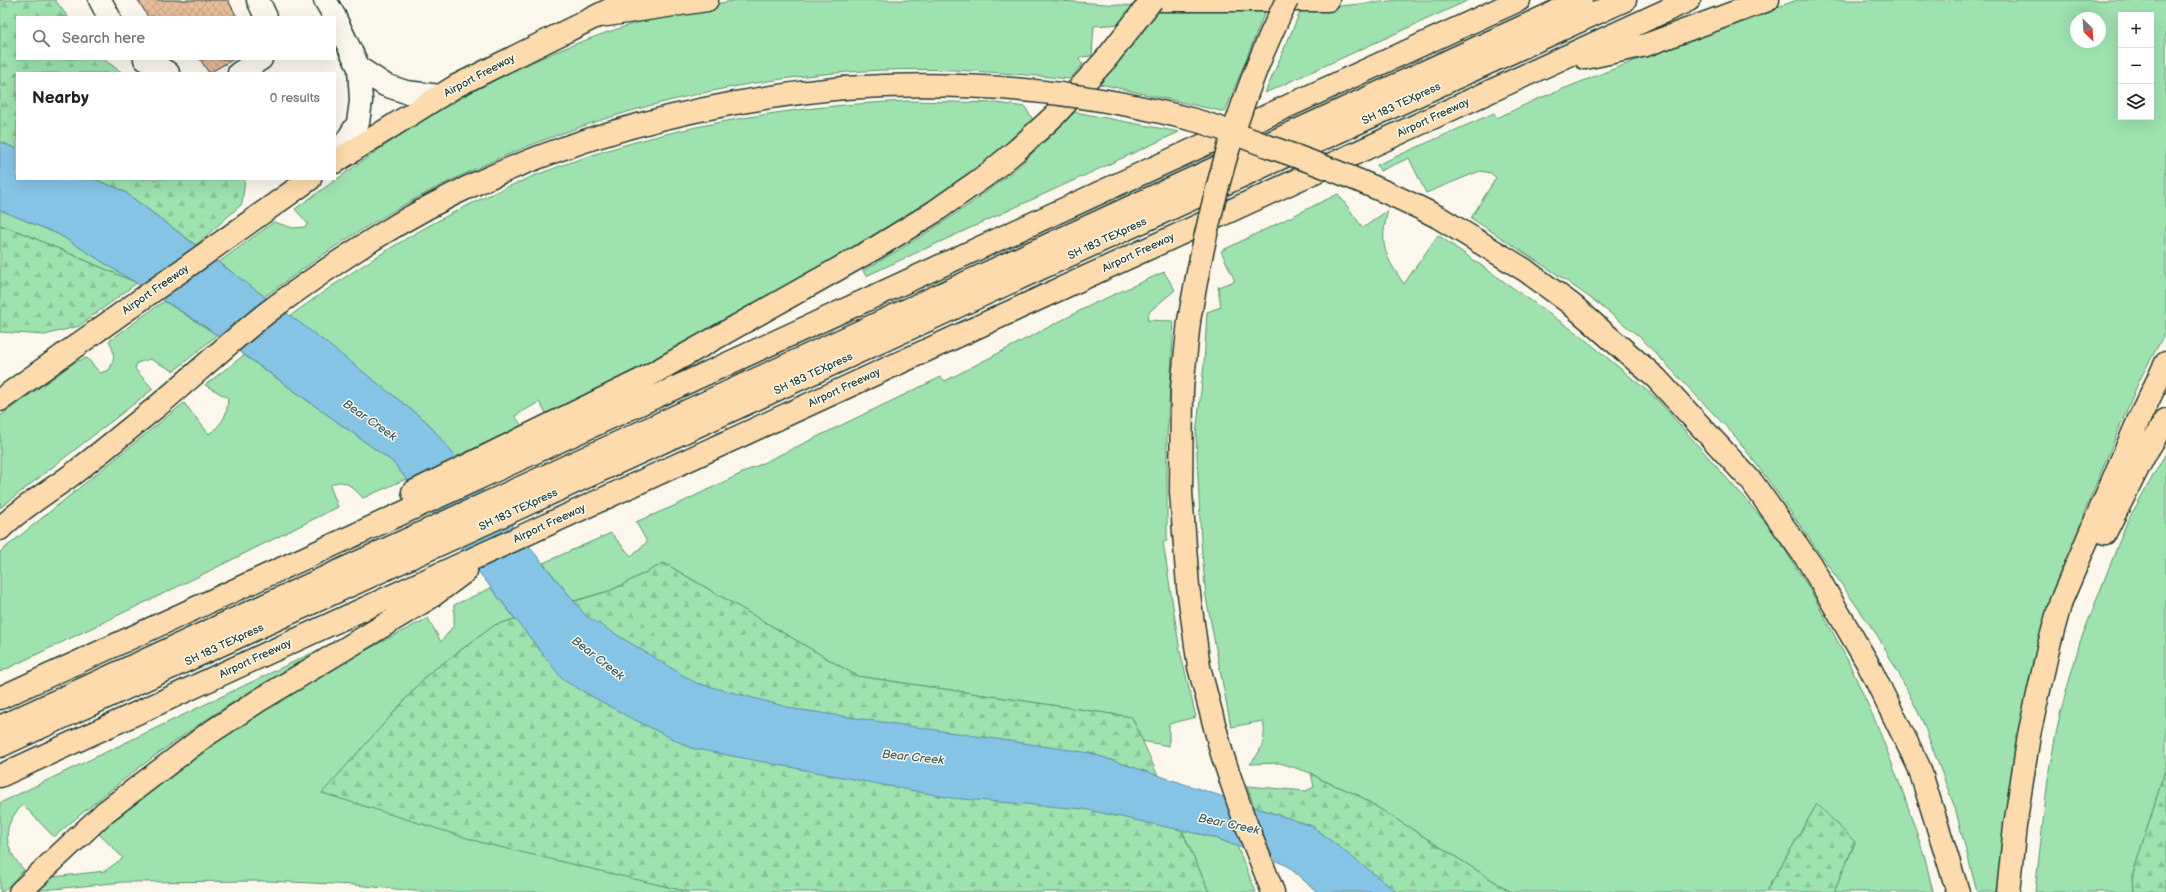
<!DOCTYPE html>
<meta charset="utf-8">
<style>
body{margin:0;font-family:"Balsamiq Sans",sans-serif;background:#f6f6f6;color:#222}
.controls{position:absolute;right:12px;top:12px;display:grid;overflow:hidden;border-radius:0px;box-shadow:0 4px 16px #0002}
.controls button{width:36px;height:36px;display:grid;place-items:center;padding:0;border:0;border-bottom:1px solid #e0e0e0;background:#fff;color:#222;font:20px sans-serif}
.compass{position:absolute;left:2070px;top:12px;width:36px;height:36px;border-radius:50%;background:#fff;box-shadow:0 4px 16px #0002;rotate:155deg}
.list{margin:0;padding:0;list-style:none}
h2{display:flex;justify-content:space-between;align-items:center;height:52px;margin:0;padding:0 16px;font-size:17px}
h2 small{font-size:13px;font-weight:400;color:#767676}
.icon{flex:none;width:22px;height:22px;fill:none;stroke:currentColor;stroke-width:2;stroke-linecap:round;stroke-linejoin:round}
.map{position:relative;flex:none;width:2166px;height:892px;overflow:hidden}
.search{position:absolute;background:#fff;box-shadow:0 4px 16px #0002;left:16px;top:16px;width:320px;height:44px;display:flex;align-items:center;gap:10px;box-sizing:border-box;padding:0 14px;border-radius:0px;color:#767676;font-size:15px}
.panel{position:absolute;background:#fff;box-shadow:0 4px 16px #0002;left:16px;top:72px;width:320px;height:108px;border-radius:0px}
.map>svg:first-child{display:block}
.grass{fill:#9de2af;stroke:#5e9072;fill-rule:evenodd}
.forest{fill:url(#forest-firs);stroke:#5e9072}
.water{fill:#86c4e6;stroke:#5d8e9f}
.building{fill:url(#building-cross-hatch);stroke:#1f3d34}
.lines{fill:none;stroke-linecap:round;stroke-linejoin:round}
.minor-casing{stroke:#1f3d34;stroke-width:25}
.major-casing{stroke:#1f3d34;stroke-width:25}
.highway-casing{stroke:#1f3d34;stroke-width:25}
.minor{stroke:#fbf7ec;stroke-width:22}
.major{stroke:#fedbac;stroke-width:22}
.highway{stroke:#fedbac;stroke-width:22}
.highway-bridge-casing{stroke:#1f3d34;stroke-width:25;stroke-linecap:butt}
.highway-bridge{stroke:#fedbac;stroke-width:22}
.labels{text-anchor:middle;stroke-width:3;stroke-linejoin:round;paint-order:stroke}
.street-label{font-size:11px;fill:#1f3d34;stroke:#fbf7ec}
.water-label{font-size:12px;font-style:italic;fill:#395f60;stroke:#fbf7ec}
</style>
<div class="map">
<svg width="2166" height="892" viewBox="0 0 2166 892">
<defs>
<pattern id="forest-firs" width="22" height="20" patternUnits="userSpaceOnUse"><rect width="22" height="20" fill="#9de2af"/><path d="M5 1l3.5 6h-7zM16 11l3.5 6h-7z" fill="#87c397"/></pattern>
<pattern id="building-cross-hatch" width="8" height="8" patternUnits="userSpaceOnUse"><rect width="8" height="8" fill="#e9bd99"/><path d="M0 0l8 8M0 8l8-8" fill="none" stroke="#c7a384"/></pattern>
</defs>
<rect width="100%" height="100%" fill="#fbf7ec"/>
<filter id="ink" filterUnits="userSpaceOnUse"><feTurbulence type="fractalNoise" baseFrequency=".025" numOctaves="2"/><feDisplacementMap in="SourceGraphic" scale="8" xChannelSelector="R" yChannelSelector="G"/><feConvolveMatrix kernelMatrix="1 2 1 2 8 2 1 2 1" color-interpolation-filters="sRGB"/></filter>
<g filter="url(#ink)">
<path class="grass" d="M739,0H1046L1136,6L1122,24L1094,26L1092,56L1080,57L1079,60L1083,64L1070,79C1031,75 992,72 954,70C751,63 544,120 371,224C334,246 299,272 264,297L219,262L274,222L293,228L305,227L308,224L295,209C336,180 376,150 419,123C516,62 625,17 739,0Z
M1399,0H1469L1265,93L1301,10Z
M1797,0H2166V331L2139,381L2084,513L2044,644L2005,892H1977L1955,808L1922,720L1898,672L1877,635L1766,477L1735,436L1640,337L1596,302L1555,273L1471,218L1496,178L1491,173L1480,171L1426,193L1409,158L1380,171L1377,165L1494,113L1497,118L1535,100L1679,43ZM2121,15H2151V117H2121ZM2076,18H2100V42H2076Z
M1160,8L1265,12L1225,112L1100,84Z
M909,101L997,103L1025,107L1033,120L974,172L928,207L650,364L570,404L546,413L539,402L515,416L522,426L455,457L427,422L290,316C327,289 365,263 404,240C558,148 732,108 909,101Z
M1075,112L1179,132L866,276L863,271C913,242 963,212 1008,175C1032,155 1053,133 1075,112Z
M1338,194L1363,228L1388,210C1379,245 1384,255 1404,284L1438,235L1581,336L1657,399L1774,532L1813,595L1850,665L1877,725L1904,795L1925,858L1933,892H1834L1855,843L1817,804L1766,892H1511L1358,795L1320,779L1311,773L1280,763L1250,764C1261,752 1267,738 1263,721L1231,727L1206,597L1201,541L1196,435L1204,365L1207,312L1221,307L1218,287L1235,281L1221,251Z
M0,210L58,234L137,283L27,235L0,225Z
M1164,272L1175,290L1150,311L1147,320L1174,321L1167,436V541L1163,542L1180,651L1196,717L1169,724V746L1142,741L1131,717L857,676L664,563L612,590L574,601L543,563L611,533L631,556L647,542L636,522L674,506L941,377L945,381L1095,303Z
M164,301L217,335L174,371L150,359L137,363L135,369L153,389L0,508V416L75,362L87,358L100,373L109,370C115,360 115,351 109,341Z
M244,355L393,462L406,479L363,498C354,489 343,475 330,486L338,507L179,586L0,672V552L184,403L209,434C223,423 227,417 228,398L205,385Z
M2166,453V767L2133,874L2134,892H2035L2049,770L2060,714L2080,642L2127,522Z
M491,588L515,619L495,625L428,674L323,793L689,892H425L355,885L267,881L123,882L33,891L44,878L105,871L123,858L94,829C116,812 138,794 161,777C245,717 336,664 428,618L441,642L454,625V605Z
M312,653H320C292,669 263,684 235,701C171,741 111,788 54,837L23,805C0,826 4,848 24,870L4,891L0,892V803Z
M1182,830L1213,837L1237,846L1256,892H1209Z"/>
<path class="forest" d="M0,0H55L68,17H17V59H103L123,73H17V149L0,142Z
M94,179H245L242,204L196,245L122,190Z
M0,225L27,235L137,283L79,326L45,335L0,332Z
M664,563L857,676L1132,717L1209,892H689L483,843L322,793L428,674L495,625L612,590Z
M2166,767V892H2134L2133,874Z
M1311,773L1320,779L1358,795L1511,892H1335L1324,835L1312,826L1254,807L1247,786L1306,791L1314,787Z
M1817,804L1855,842L1834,892H1766Z"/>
<path class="water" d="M0,142L17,149V179H94L122,190L324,341L427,422L586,616L696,683L795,709L1090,753L1312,826L1397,892H1317L1286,865L1213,837L1084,809L951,798L691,748L625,715L563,680L393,462L203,325L58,234L0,210Z"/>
<path class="building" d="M138,0H228L237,17H148Z
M200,59H234L209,73Z"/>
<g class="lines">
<defs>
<path id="minor" d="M100,0L109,17
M258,0L266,17
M325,0L335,17
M335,18L359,68L361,101L358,123L335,159
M145,59L168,73
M359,68L385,85L406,92L440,96
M239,73L261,59"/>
<path id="major" d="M335,162L456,86L629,0
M0,400L310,179"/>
<path id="highway" d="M1149,0H1328
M600,16L707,0
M1585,58L1646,45L1768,0
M1438,217L1525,270L1571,304L1656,378L1752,482L1809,562L1868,664L1919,767L1958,892
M1189,321L1182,389L1181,492L1188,587L1199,667L1222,754L1243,816L1273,892
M413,492L641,380L877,247L934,212L988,174L1018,149L1054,116L1106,59
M0,529C17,511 45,494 66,479C96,457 125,432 154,409C195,375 234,337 277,305C340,259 406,215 477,183C592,130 718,100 844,88
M2105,533L2145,454L2166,420
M0,698L1519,0
M0,727L1581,0
M0,746L1625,0
M0,776L1689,0
M20,892L105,812L205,736L258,701L431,597L466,571
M2008,892L2015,826L2029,735L2049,645L2061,601L2139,419L2166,363"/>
</defs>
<use href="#minor" class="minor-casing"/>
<use href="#major" class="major-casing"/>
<use href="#highway" class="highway-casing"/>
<use href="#minor" class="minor"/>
<use href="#major" class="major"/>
<use href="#highway" class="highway"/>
<defs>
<path id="highway-bridge" d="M1106,59L1152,0
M844,88C961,80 1080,90 1194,120C1220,127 1245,138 1270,147C1328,167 1383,189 1438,217
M1189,321C1208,209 1236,102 1287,0"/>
</defs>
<use href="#highway-bridge" class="highway-bridge-casing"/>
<use href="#highway-bridge" class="highway-bridge"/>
</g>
</g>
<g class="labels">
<g class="street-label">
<text transform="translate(479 75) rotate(-28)" y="4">Airport Freeway</text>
<text transform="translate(1401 103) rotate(-25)" y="4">SH 183 TEXpress</text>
<text transform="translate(1433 117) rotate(-25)" y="4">Airport Freeway</text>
<text transform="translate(1107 238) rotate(-25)" y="4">SH 183 TEXpress</text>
<text transform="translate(1138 252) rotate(-25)" y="4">Airport Freeway</text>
<text transform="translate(155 289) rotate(-35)" y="4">Airport Freeway</text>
<text transform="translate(813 373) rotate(-25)" y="4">SH 183 TEXpress</text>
<text transform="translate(844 387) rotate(-25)" y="4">Airport Freeway</text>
<text transform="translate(518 509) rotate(-25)" y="4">SH 183 TEXpress</text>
<text transform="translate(549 523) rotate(-25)" y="4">Airport Freeway</text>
<text transform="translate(224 644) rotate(-25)" y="4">SH 183 TEXpress</text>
<text transform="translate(255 658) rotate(-25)" y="4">Airport Freeway</text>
</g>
<g class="water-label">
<text transform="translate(370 420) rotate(35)" y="4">Bear Creek</text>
<text transform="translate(598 658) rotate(38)" y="4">Bear Creek</text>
<text transform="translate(913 757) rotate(6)" y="4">Bear Creek</text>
<text transform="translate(1229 824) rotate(12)" y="4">Bear Creek</text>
</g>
</g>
</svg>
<div class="controls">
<button>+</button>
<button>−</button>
<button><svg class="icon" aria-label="layers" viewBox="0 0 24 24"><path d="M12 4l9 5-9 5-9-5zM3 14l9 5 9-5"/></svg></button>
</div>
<svg class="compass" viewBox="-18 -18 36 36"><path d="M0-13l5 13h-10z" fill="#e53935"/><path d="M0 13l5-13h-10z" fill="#767676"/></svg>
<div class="search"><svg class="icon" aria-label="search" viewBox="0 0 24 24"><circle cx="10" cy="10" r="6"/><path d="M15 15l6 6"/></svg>Search here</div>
<section class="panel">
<h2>Nearby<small>0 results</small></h2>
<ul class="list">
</ul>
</section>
</div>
